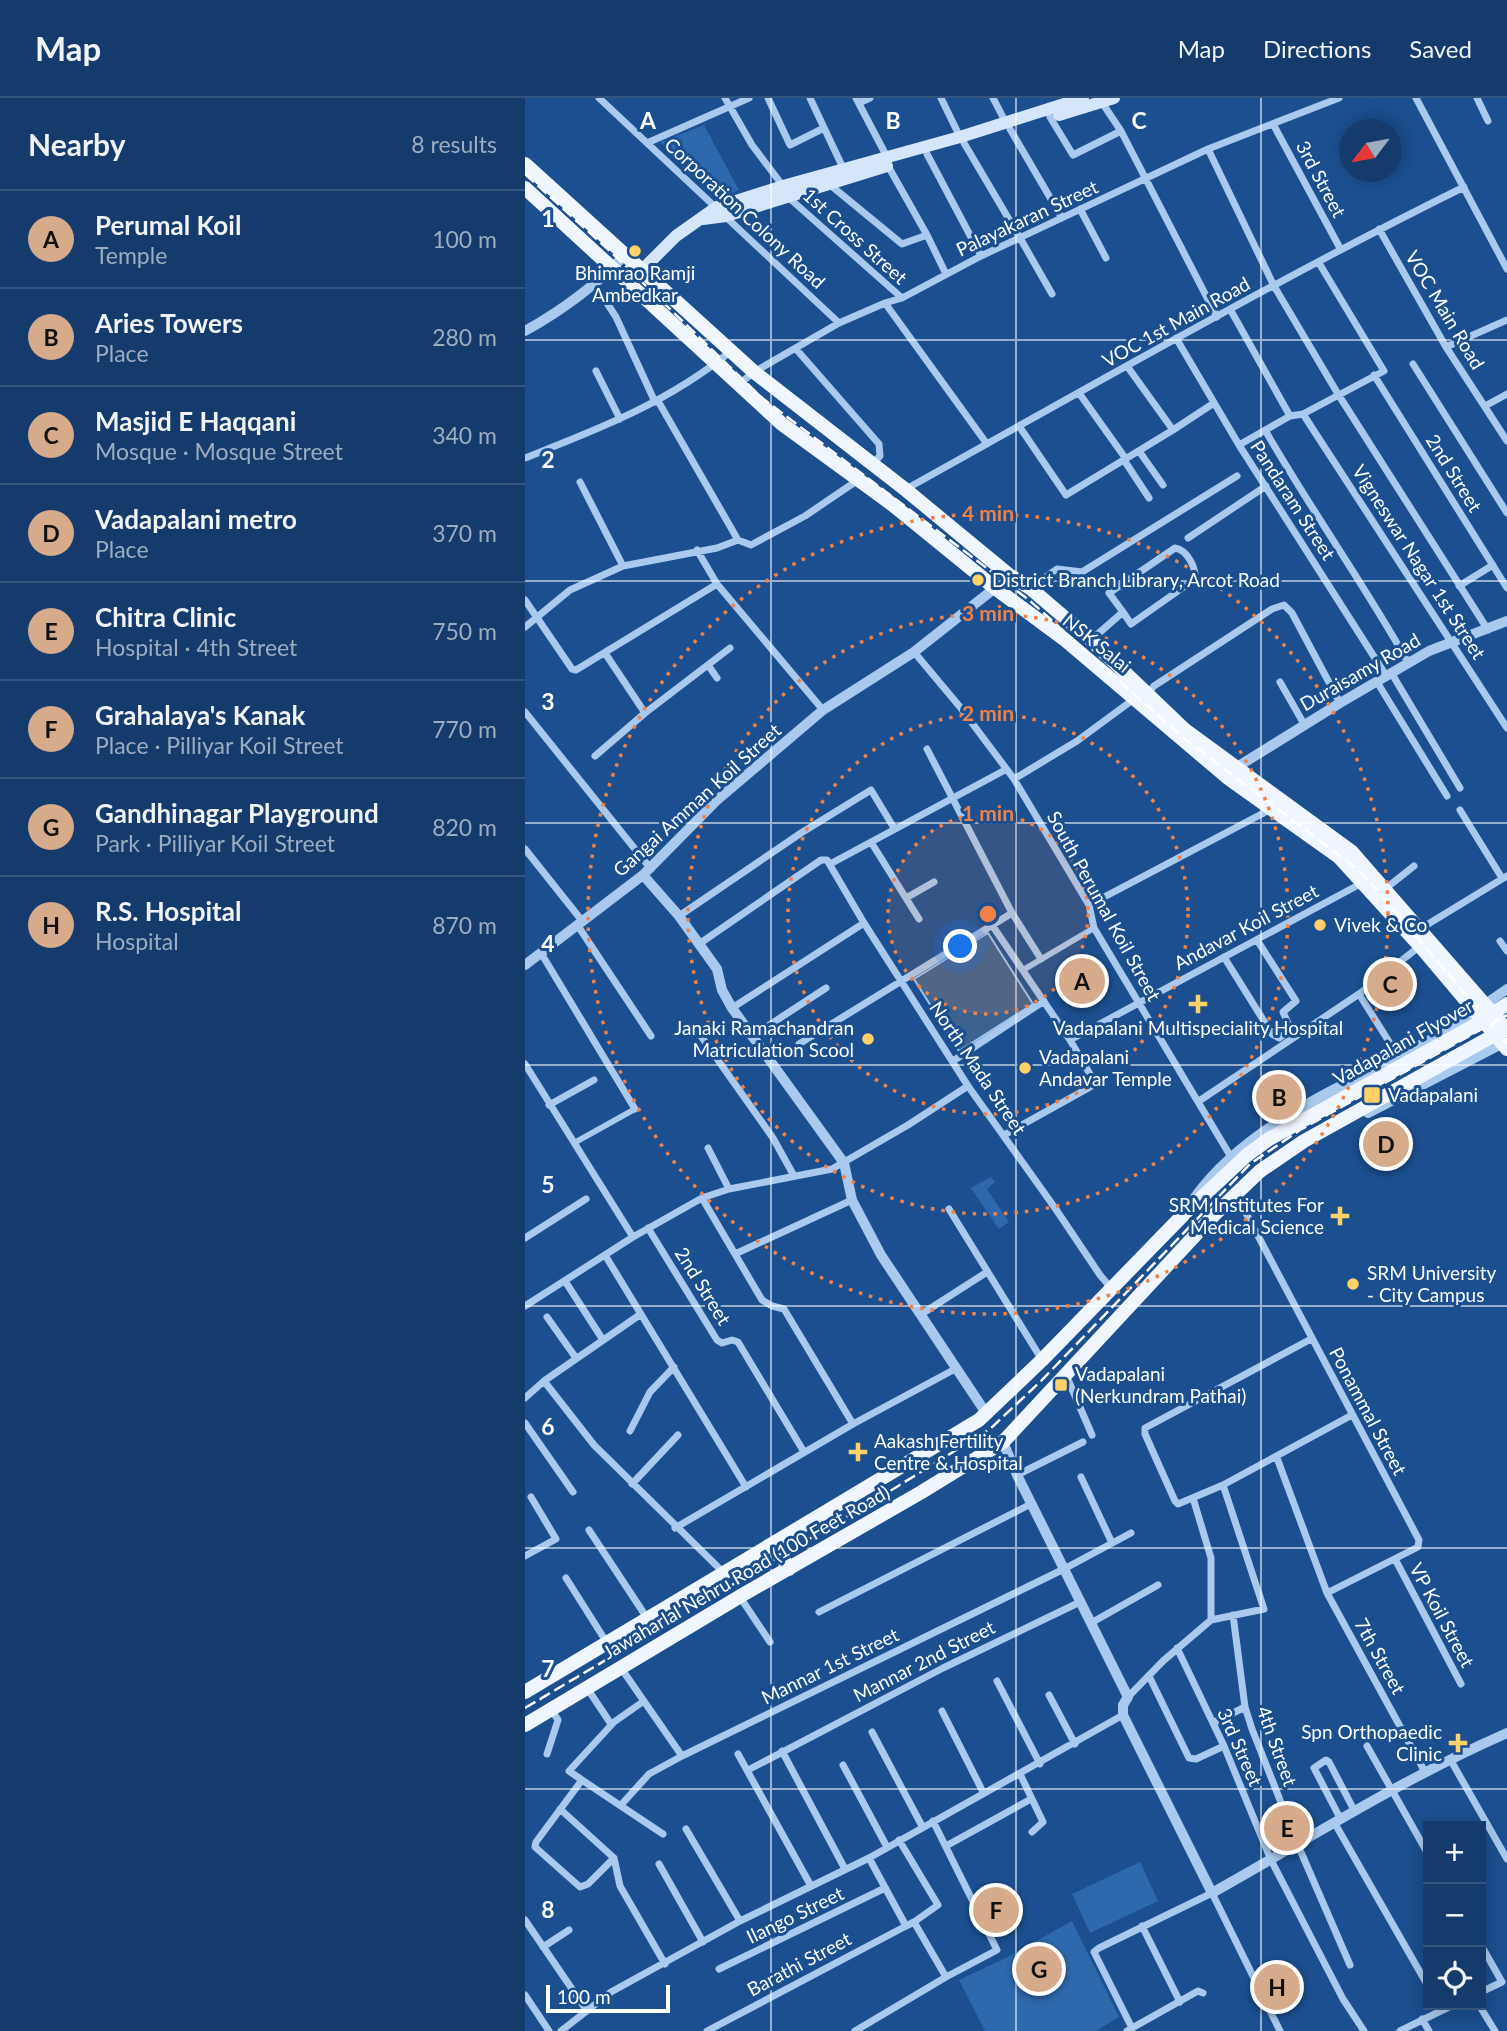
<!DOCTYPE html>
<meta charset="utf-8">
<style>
body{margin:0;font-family:Lato,sans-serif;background:#214673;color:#f1f3f6}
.controls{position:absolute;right:21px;bottom:21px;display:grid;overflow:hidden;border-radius:0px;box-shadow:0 4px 18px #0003}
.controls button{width:63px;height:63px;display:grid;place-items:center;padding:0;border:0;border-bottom:2px solid #33557e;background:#143b6b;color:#f1f3f6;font:35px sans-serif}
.compass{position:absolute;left:814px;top:21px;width:63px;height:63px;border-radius:50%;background:#143b6b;box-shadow:0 4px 18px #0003;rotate:238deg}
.scale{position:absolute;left:21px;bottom:18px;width:124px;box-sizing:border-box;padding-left:7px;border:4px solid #fff;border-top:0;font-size:19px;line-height:24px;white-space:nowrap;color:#fff;-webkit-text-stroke:5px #1b4f8f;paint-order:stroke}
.you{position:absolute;left:436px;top:849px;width:24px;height:24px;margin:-18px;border:5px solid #fff;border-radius:50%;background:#1a73e8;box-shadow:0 0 0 10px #1a73e833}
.badge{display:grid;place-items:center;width:46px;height:46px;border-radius:50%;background:#d6ab8b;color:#111;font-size:23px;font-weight:700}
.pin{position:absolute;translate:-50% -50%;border:4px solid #fff;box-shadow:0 2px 7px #0006}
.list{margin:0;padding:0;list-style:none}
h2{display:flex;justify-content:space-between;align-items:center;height:91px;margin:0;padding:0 28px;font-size:30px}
h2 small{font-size:23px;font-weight:400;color:#9dadc1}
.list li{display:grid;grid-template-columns:46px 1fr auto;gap:21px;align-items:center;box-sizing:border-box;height:98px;padding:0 28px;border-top:2px solid #33557e}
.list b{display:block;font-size:26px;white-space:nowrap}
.list p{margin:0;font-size:23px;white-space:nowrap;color:#9dadc1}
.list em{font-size:23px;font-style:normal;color:#9dadc1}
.icon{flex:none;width:38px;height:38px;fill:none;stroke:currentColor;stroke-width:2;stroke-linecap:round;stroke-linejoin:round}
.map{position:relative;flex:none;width:982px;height:1933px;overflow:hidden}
header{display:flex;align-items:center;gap:42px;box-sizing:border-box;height:98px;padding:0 35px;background:#143b6b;border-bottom:2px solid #33557e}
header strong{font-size:33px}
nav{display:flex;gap:38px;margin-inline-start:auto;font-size:24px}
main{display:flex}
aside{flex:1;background:#143b6b}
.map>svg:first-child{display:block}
.green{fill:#2e69ad}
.water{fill:#3c6290;stroke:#9cc4f0;stroke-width:2}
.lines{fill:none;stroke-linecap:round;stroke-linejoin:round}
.pedestrian{stroke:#a9c9ee;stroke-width:6}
.minor{stroke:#a9c9ee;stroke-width:7}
.tertiary{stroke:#a9c9ee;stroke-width:10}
.secondary{stroke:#d6e6fa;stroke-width:12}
.primary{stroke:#f0f6ff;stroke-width:14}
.rail{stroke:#fff;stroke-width:2.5;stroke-dasharray:12 5;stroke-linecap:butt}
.primary-bridge{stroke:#f0f6ff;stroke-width:14}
.grid{fill:none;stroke:#fff;stroke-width:2;stroke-opacity:0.55}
.ring{fill:none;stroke:#ee8249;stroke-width:3.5;stroke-dasharray:3.5 7}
.poi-dot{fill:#ffd166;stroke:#1b4f8f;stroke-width:2.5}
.labels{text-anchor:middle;stroke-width:6;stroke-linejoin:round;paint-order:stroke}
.street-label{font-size:19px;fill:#fff;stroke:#1b4f8f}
.poi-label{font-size:19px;fill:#fff;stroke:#1b4f8f;text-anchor:start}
.grid-label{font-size:23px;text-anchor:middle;font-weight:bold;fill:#fff;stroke:#1b4f8f;stroke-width:6;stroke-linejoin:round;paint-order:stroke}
.centre{fill:#ee8249;stroke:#1b4f8f;stroke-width:3.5}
.ring-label{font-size:21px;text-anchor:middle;font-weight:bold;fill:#ee8249;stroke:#1b4f8f;stroke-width:6;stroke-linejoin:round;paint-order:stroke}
</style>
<header>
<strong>Map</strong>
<nav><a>Map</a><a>Directions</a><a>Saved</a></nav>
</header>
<main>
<aside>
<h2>Nearby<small>8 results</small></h2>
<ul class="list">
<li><span class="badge">A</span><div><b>Perumal Koil</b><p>Temple</p></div><em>100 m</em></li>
<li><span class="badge">B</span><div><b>Aries Towers</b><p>Place</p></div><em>280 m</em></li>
<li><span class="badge">C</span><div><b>Masjid E Haqqani</b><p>Mosque · Mosque Street</p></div><em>340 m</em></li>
<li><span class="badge">D</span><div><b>Vadapalani metro</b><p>Place</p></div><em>370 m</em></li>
<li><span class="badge">E</span><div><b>Chitra Clinic</b><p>Hospital · 4th Street</p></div><em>750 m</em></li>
<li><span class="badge">F</span><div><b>Grahalaya's Kanak</b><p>Place · Pilliyar Koil Street</p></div><em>770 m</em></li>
<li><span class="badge">G</span><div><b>Gandhinagar Playground</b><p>Park · Pilliyar Koil Street</p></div><em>820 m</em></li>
<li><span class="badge">H</span><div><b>R.S. Hospital</b><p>Hospital</p></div><em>870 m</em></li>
</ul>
</aside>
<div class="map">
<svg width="982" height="1933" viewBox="0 0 982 1933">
<rect width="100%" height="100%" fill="#1b4f8f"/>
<path class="green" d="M179,27L214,92L191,102L135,44Z
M466,1079L470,1084L462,1091L484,1124L474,1131L446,1090Z
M615,1764L633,1803L565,1835L547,1796Z
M547,1823L594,1919L571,1933H460L434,1882L481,1860Z"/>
<path class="water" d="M463,835L508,906L434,953L389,881Z"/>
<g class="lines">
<path class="pedestrian" d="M498,872L569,830
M49,1045L110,1011"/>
<path class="minor" d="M74,0L314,225
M200,0L227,47L258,88
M243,0L265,47L299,30
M285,0L319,72
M331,0L362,59
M416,0L435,39
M468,0L481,25
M891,0L982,171
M952,0L963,23
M576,3L596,33L692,219
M334,5L345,0
M525,19L548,57L596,33
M748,26L816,152
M485,31L537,120
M122,45L224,0
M439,45L495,140
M683,51L749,188L813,296L963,532
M402,56L456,158
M363,68L402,137L421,176
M304,86L377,146L402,137
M263,99L377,200
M555,111L581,160
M854,131L921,249L982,343
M495,140L527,196
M69,185L91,219L130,304
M360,205L462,346
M705,211L765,318
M651,240L714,347L862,579
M921,249L982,222
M271,251L354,346L355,358L347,366
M888,266L982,415
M602,268L648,332
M71,273L95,321
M849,277L982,490
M213,287L229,274L314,225L360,205L377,200L456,158L683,51L814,0
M554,295L601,361
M133,303L213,442L226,447L280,418L333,382
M960,308L982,296
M778,316L982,630
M494,328L541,397L648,332L689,305
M740,332C786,412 839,486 884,566
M714,347L765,318L778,316L859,273L794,165
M614,353L638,387
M0,360C74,331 144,304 206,253
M599,362L624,400
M55,384L98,468
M381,391C566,288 749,183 939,89
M663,440L741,388
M172,452L192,486L298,612
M934,488L968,467
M505,490L532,471L557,474L712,378
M0,502L47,571L51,572L192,486
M0,529L45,492L98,468L192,450L213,442
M566,542L598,514L606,526L670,481C671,469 662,452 650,450L584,495L598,514
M389,554L435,609L489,681L564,807L569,830L706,1059
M80,555L120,615
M183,567L192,580
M867,576L935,690
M755,584L779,626
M852,584L922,698
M622,596L629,588L747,511L759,507L767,515L815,605
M0,614L126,771
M402,651L487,815L516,861
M70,658L120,615L205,550
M489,681L552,643L609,601
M935,712L977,780
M346,744L394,821
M0,751L58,824
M307,765L480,672
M860,791L889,768
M381,800L409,784
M564,807L746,711
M154,818L276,735L346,692L369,730
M467,827L545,942L569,983L567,988L479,1037
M53,828L126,938
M895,831L982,778
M975,843L982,853
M174,846L296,762H302L339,825L443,988L530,1110L575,1177L586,1190
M16,855L110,1011
M699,859L747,936L754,940L766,932L758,914L771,903L732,842
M834,896L873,958
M207,910L339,825
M171,931L248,1040L269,1078
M226,939L301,890
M545,942L837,785
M274,946L487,815
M428,963L519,903
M0,966L108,1139
M674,1003L834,896L895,848
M24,1007L69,982
M183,1050L204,1091
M177,1100L237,1202L247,1208L259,1211L328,1326
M714,1102L894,1442L893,1449L802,1495
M424,1111L517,1262
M123,1130L192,1242L197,1245L207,1242L213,1244L279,1354
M0,1140L61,1101
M210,1156L327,1102
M80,1157L221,1389
M40,1183L78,1242
M0,1208L108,1139L177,1100L204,1091L307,1071L383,1027L443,988
M116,1216L19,1283L69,1347L199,1475
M395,1217L462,1174
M22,1219L51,1260
M786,1241L620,1330V1336L650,1403L653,1406L698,1387L827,1317
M541,1277L567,1337
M0,1300L19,1283
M0,1325L48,1394
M105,1333L125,1294L149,1269
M752,1360L802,1495L900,1674
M492,1377L558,1344
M556,1379L587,1445
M107,1386L153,1337
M668,1400L686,1460V1522
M150,1430L328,1326L432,1270
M64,1432L122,1520
M0,1458L31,1441L6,1399
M870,1461L936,1586
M41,1480L82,1545
M215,1499L245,1544
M294,1514L506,1406
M708,1517L720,1609L727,1631L772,1745L825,1867
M566,1525L633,1487
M652,1550L699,1648L746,1762L818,1901L839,1933
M96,1570L157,1658
M624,1578L664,1660L671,1661L699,1648
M472,1583L515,1666
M62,1590L86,1626
M524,1597L550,1646
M603,1599L638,1563L686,1522L739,1511L698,1387
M417,1613L458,1694
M688,1625L720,1609
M347,1634L397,1728
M842,1648L903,1756
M257,1653L320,1771
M22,1656L33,1622L26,1611
M213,1656L286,1788
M925,1661L982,1761
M318,1667L362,1749
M223,1672L418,1570L555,1504
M495,1676L518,1724L507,1734
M57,1682L44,1673L89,1624L119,1603
M96,1707L124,1676L157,1658L539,1471L606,1435
M35,1711L89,1760L95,1788L140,1866
M815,1720L789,1670L801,1662L804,1664L829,1712
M809,1724L903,1888
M161,1731L215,1823
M374,1742L413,1807L389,1824
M421,1748L506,1701
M89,1760L63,1786L55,1789L10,1749L11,1744L57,1682L138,1736
M344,1760L381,1828L389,1824L421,1879
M134,1766L178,1844
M0,1822L62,1913
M617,1828L655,1904
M956,1847L977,1884L956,1894
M18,1849L44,1832
M194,1871L360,1790
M0,1897L24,1933
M954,1907L970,1933
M897,1921L904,1933
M607,1930L673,1893L678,1895
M36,1933L86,1894L215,1823L344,1760L598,1617
M182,1933L381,1828
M330,1933L421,1879L472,1852L408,1723
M602,1933L607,1930L569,1854L574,1850L687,1795L755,1933
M875,1933L928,1907"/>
<path class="tertiary" d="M0,233C36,213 72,186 100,157
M707,675L712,669L815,605L904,553L982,523
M118,777L154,818L192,871L197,892L207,910L319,1065L327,1102L356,1157L461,1315
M0,867L118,777L191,703L298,612L389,554L470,490
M843,1015L982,943
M670,1099C727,1021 828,985 910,939C935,925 959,907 982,891
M478,1344L492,1377L603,1599L598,1607V1617L687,1795C785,1740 879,1680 982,1635"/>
<path class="secondary" d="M534,17L589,0
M178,121L201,118L362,68
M105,184L151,138L192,109L258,88L435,39L558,0"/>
<path class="primary" d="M0,66L229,274L381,392L484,477L505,490L566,542L660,632L827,754L982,932
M0,90L257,326L368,407L470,490L539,541L703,680L814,759L895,848L982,951
M249,1445L264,1471
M0,1594L454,1322L517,1262L659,1116L722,1057
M0,1627L219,1496L395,1395L478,1344L689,1117L735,1073"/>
<path class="rail" d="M0,76L87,155L237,300L504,502L657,639L826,766L844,783L982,945
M0,1610L370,1390L465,1331L516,1283L725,1066L775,1032L982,917"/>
<path class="primary-bridge" d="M722,1057L744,1041L947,929L982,906
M735,1073L779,1043L982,930"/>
</g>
<path class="grid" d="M246,0V1933M491,0V1933M736,0V1933M0,242H982M0,483H982M0,725H982M0,967H982M0,1208H982M0,1450H982M0,1691H982"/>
<circle cx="463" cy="816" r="100" fill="#ee8249" fill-opacity=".12"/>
<g class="ring">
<circle cx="463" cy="816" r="100"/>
<circle cx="463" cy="816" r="200"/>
<circle cx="463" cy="816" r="300"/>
<circle cx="463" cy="816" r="400"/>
</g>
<g class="poi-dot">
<circle cx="110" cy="153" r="7"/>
<circle cx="453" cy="482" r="7"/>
<circle cx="795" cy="827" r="7"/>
<path d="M669.5 895.5h7v7h7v7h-7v7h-7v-7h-7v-7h7z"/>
<circle cx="343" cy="941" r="7"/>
<circle cx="500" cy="970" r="7"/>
<rect x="838" y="988" width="18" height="18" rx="3.5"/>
<path d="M811.5 1107.5h7v7h7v7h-7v7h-7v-7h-7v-7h7z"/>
<circle cx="828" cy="1186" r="7"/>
<rect x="529" y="1280" width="14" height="14" rx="3.5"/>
<path d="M329.5 1343.5h7v7h7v7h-7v7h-7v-7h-7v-7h7z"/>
<path d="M929.5 1634.5h7v7h7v7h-7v7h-7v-7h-7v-7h7z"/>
</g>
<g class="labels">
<g class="street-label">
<text transform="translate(796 81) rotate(62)" y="7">3rd Street</text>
<text transform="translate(220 115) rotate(43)" y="7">Corporation Colony Road</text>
<text transform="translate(502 120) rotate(-25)" y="7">Palayakaran Street</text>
<text transform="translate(330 138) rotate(42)" y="7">1st Cross Street</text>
<text transform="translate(920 212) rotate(59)" y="7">VOC Main Road</text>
<text transform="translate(651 224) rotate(-29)" y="7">VOC 1st Main Road</text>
<text transform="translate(929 375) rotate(58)" y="7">2nd Street</text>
<text transform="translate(768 402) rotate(57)" y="7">Pandaram Street</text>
<text transform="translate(894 464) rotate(57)" y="7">Vigneswar Nagar 1st Street</text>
<text transform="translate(572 545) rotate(39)" y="7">NSK Salai</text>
<text transform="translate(835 574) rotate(-30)" y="7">Duraisamy Road</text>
<text transform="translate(172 702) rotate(-42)" y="7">Gangai Amman Koil Street</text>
<text transform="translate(579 808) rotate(61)" y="7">South Perumal Koil Street</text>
<text transform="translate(721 829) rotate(-28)" y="7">Andavar Koil Street</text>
<text transform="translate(878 944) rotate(-29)" y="7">Vadapalani Flyover</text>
<text transform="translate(453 970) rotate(56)" y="7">North Mada Street</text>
<text transform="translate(178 1188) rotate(58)" y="7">2nd Street</text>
<text transform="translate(843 1313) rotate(62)" y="7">Ponammal Street</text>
<text transform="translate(221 1474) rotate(-30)" y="7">Jawaharlal Nehru Road (100 Feet Road)</text>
<text transform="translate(917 1517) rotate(62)" y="7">VP Koil Street</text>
<text transform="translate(855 1558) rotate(61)" y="7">7th Street</text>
<text transform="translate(399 1563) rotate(-27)" y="7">Mannar 2nd Street</text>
<text transform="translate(305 1568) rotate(-26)" y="7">Mannar 1st Street</text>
<text transform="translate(752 1648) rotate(70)" y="7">4th Street</text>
<text transform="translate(715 1649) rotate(66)" y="7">3rd Street</text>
<text transform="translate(270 1817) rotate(-26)" y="7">Ilango Street</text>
<text transform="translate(274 1866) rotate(-28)" y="7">Barathi Street</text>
</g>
<g class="poi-label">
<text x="110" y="182" text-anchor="middle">Bhimrao Ramji<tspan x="110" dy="22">Ambedkar</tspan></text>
<text x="467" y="489">District Branch Library, Arcot Road</text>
<text x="809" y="834">Vivek &amp; Co</text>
<text x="329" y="937" text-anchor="end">Janaki Ramachandran<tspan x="329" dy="22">Matriculation Scool</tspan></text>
<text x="673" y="937" text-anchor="middle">Vadapalani Multispeciality Hospital</text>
<text x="514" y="966">Vadapalani<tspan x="514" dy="22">Andavar Temple</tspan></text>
<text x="863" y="1004">Vadapalani</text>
<text x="799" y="1114" text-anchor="end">SRM Institutes For<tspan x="799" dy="22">Medical Science</tspan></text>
<text x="842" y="1182">SRM University<tspan x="842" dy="22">- City Campus</tspan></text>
<text x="550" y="1283">Vadapalani<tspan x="550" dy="22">(Nerkundram Pathai)</tspan></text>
<text x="349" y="1350">Aakash Fertility<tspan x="349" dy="22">Centre &amp; Hospital</tspan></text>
<text x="917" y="1641" text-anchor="end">Spn Orthopaedic<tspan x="917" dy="22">Clinic</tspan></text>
</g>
</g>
<g class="grid-label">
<text x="123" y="31">A</text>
<text x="368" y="31">B</text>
<text x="614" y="31">C</text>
<text x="23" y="129">1</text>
<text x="23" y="370">2</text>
<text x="23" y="612">3</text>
<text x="23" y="854">4</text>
<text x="23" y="1095">5</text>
<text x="23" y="1337">6</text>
<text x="23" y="1579">7</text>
<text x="23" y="1820">8</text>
</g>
<circle cx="463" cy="816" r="10" class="centre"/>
<g class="ring-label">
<text x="463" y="423">4 min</text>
<text x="463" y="523">3 min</text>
<text x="463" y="623">2 min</text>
<text x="463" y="723">1 min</text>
</g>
</svg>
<div class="controls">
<button>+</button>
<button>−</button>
<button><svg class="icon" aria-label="locate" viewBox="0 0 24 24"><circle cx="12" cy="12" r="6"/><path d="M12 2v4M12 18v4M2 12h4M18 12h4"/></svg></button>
</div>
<svg class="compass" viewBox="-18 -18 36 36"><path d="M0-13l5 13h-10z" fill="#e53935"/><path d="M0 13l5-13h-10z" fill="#9dadc1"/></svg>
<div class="scale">100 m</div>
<div class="you"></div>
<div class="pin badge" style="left:557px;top:883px">A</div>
<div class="pin badge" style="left:754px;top:999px">B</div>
<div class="pin badge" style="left:865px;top:886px">C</div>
<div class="pin badge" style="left:861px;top:1046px">D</div>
<div class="pin badge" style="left:762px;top:1730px">E</div>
<div class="pin badge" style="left:471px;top:1812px">F</div>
<div class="pin badge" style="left:514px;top:1871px">G</div>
<div class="pin badge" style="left:752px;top:1889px">H</div>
</div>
</main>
